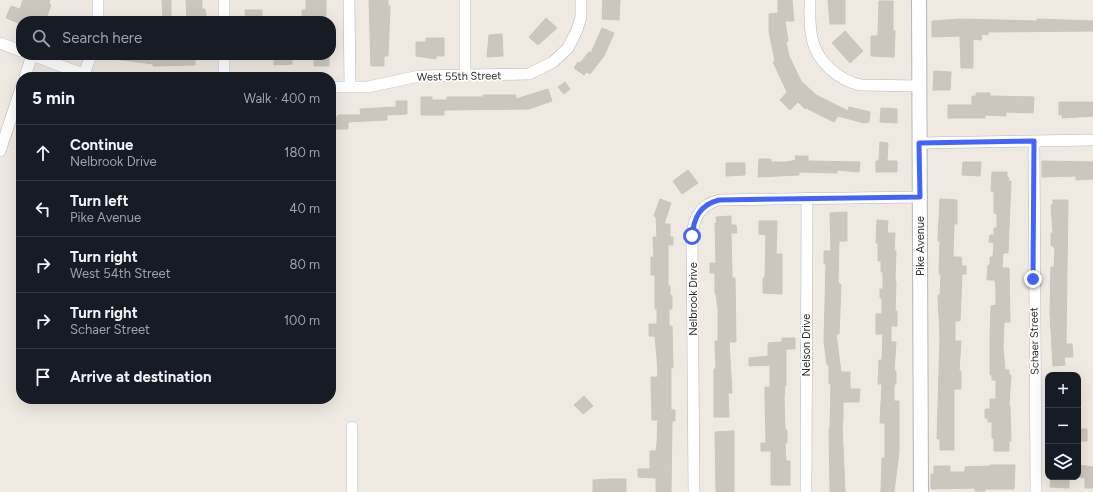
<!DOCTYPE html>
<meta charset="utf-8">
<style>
body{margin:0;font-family:Figtree,sans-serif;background:#20242c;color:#f1f3f6}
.controls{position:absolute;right:12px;bottom:12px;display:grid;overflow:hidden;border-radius:8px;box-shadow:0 4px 16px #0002}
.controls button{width:36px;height:36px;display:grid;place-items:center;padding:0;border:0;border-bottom:1px solid #363941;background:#171b24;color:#f1f3f6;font:20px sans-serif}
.stop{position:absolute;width:12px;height:12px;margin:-9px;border:3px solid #4264fb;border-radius:50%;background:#fff}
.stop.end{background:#4264fb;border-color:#fff;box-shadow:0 1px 4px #0008}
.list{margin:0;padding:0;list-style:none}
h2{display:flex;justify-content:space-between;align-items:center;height:52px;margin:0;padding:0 16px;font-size:17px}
h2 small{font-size:13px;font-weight:400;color:#9ea1a6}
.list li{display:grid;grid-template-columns:26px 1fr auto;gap:12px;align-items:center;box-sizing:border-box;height:56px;padding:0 16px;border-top:1px solid #363941}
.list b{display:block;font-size:15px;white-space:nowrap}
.list p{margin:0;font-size:13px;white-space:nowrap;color:#9ea1a6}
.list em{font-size:13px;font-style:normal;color:#9ea1a6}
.icon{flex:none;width:22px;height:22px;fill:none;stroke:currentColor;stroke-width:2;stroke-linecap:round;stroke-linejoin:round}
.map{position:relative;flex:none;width:1093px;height:492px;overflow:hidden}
.search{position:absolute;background:#171b24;box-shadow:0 4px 16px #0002;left:16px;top:16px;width:320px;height:44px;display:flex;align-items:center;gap:10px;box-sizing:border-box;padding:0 14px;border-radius:16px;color:#9ea1a6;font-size:15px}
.panel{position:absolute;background:#171b24;box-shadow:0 4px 16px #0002;left:16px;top:72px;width:320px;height:332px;border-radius:16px}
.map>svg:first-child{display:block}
.building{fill:#cbc7bf;stroke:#cbc5ba}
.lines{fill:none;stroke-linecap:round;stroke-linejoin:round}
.minor-casing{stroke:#b4b7c1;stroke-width:12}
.tertiary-casing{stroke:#b4b7c1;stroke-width:16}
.minor{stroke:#fff;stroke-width:11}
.tertiary{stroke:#fff;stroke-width:14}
.route{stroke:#4264fb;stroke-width:5}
.labels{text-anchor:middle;stroke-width:3.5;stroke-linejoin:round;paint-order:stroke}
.street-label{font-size:11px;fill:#2e2e2e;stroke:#fff}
</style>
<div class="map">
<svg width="1093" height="492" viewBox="0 0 1093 492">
<rect width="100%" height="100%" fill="#efe9e1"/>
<path class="building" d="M23,0H50L49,4L51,5L45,21H21V24L6,18L11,6L20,9Z
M162,0H171V18H163Z
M186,0H202V9H205L207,21H187Z
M306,0H326V21H302V10H306Z
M369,0H388V6H390L388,56H384V66H371Z
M603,0H620L619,20L602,19Z
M778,0H792L794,21H785L788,41L786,42L789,56L801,81L816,95L848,111L849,107L870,112L869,122L864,123L838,116L834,122L806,108L805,109L798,102L790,110L780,100L787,92L773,62L775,61L769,31V14L778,13Z
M828,0H845V24H830Z
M879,1H893V31H895L894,57L871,56V36H878Z
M245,10H262V21H246Z
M546,18L557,28L538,45L529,37Z
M961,19L1037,21V19L1093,21V31L988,32V35L982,34L981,40L973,39V68H961L960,36L932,37V21Z
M602,28L614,33L604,56L590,74L587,72L584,75L574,68L578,62L580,63L589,52L591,53Z
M845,31L863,51L850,63L832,43Z
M502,34L503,56L487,57L489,35Z
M426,38H444V56H436V59L416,56V42H426Z
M116,55H195V65L153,66V64L115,59Z
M274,55H292V64L274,65Z
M314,55H329V66H314Z
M934,71L951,72L950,90H933Z
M565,82L570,89L564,94L558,87Z
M548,89L552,101L529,109L444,110V115H421V97H432V100H447V97H483V95H516V99Z
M976,93H990V96L1034,97L1033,113L1006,112V116L985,115V118H948V105H972V96H976Z
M396,101H407V114L387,115V120L348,122V129H331V117H338V115H361L360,109L396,107Z
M1059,102H1093V116L1062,118V114L1059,115Z
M881,108L897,109V123L880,122Z
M880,142L888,143L887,161H897V172H876V161H879Z
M795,156H808V161L860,162L859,172L837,170V173L799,172V175L758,177L759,159H771V162H787L796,160Z
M1042,161L1093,162V179L1076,180V176L1042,177Z
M963,162H981L980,176L962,175Z
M726,163H745V175L726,176Z
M688,170L698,183L682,194L673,181Z
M992,172H1007V177L1009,178L1008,181H1011L1008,253H1003L1002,268H1009L1010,322H1004L1003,347L1005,370H1009V375H1011L1009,406H1010L1011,441H1009V451H994V438H992V422H988V418H985V409H990V399H996V380H992V375H990V338L991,306L996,305V291L995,280H987L988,265H990V257H993L994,243L989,242L990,235H994V228H997V214L994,213V192L991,191Z
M660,199L671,203L664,224H670V237H673V245H668V286H670V296L672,295V309H669V326H672L673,368H671V410H675V421H672L671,492H656V478L638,477V469H650V451H656L657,443L658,420H652L651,377H658L657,358L655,336H649V324H657V309H655V275H651V257H654L653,237H657L656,217L654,216Z
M940,199L957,200V224H954L953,257H961L962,266H966V274H962L960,321H955V341H961L959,371H961V389H954V450H940V439H937L940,337L938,295H940L941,274H939L940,241H938Z
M1053,200H1068L1066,344H1072L1073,357H1064L1065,365L1053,366L1050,312L1051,267H1054L1055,250L1053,246H1051V233H1053L1051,205H1053Z
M847,212V241H839L838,282L841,285L839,334H836L841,372H850V389H860L859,402H843V423H842L845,492H830L829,429H830L831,384H829V365H827L824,341L826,264H824V251H831L830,213Z
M731,216V225H736L737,233H731L732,278H735L736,342H729L732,393H728L729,417H714V369H716L715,341H718V309L716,294L715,293V273H710V263H716L715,223H717L716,217Z
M877,220L888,221L887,233H895L894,251H896L895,281L896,282L895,311H897V326H891V342H896L894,371H896V384H894V401H899V452L894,492H881L882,458H885V423H880L882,384H878L879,360H882L883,334H876V314H882V298H880V289H883V272H881V261H878V243H876Z
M759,221H777L776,254H782V294L763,293V278H765L766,235L759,234Z
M782,338H795V349H786V385H785L784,398L785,430H787V443H785L786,461H790V485H771V451H761V443H766L765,398V387H770V365L749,366V358L768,356V343L782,342Z
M584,396L593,406L583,414L574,405Z
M1078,429H1087V441H1078Z
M734,431V492H716L715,432Z
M990,465H1015L1014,489H985V491H975V488L931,489V474H934V466H950V472H965V467L990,466Z
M1079,465L1093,467V488H1085V478L1078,477Z
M1051,477H1069V488L1050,487Z
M612,479H626V492H593V480Z"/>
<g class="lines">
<defs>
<path id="minor" d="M224,0V21
M349,0L350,87
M465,0V76
M810,0C810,12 809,25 812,38C816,61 839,81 861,85L919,86
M98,21V0
M0,43L21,51
M32,55L91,77
M224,55V77
M84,74L91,55
M25,77L32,55
M331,87H368L419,76L529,74L553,62L568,48L577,30L581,17V0
M1034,141L1036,492
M919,143L1093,140
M0,151L21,88
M352,427V492
M694,492L692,236C694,217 700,205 719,200L920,197
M806,492L807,198"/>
<path id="tertiary" d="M919,0L921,492"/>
</defs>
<use href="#minor" class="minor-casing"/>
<use href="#tertiary" class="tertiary-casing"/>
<use href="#minor" class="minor"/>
<use href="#tertiary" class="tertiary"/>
</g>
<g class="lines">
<path class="route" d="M692,236C694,217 700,205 719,200L920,197L919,143L1034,141L1033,279"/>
</g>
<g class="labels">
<g class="street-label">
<text transform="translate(459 76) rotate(-1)" y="4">West 55th Street</text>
<text transform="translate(920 246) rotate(-90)" y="4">Pike Avenue</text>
<text transform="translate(693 299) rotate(-90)" y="4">Nelbrook Drive</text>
<text transform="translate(1034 341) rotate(-91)" y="4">Schaer Street</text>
<text transform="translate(806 345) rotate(-90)" y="4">Nelson Drive</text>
</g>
</g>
</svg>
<div class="controls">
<button>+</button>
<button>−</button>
<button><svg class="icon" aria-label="layers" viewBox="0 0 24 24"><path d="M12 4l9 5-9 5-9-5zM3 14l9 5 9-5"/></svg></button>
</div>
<div class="stop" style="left:692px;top:236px"></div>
<div class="stop end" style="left:1033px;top:279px"></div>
<div class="search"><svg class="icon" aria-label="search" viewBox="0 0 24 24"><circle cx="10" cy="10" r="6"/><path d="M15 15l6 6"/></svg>Search here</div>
<section class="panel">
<h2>5 min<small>Walk · 400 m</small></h2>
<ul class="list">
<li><svg class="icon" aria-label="ahead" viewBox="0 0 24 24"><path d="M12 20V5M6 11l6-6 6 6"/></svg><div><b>Continue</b><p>Nelbrook Drive</p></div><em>180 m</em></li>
<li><svg class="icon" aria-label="left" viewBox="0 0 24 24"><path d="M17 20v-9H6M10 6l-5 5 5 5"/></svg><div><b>Turn left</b><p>Pike Avenue</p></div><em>40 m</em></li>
<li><svg class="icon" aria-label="right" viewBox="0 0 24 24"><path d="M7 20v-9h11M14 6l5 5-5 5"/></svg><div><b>Turn right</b><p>West 54th Street</p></div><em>80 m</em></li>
<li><svg class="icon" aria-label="right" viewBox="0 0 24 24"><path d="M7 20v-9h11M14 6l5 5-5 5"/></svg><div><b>Turn right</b><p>Schaer Street</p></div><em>100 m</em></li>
<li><svg class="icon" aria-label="arrive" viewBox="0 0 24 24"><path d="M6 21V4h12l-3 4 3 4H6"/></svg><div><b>Arrive at destination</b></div></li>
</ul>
</section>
</div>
